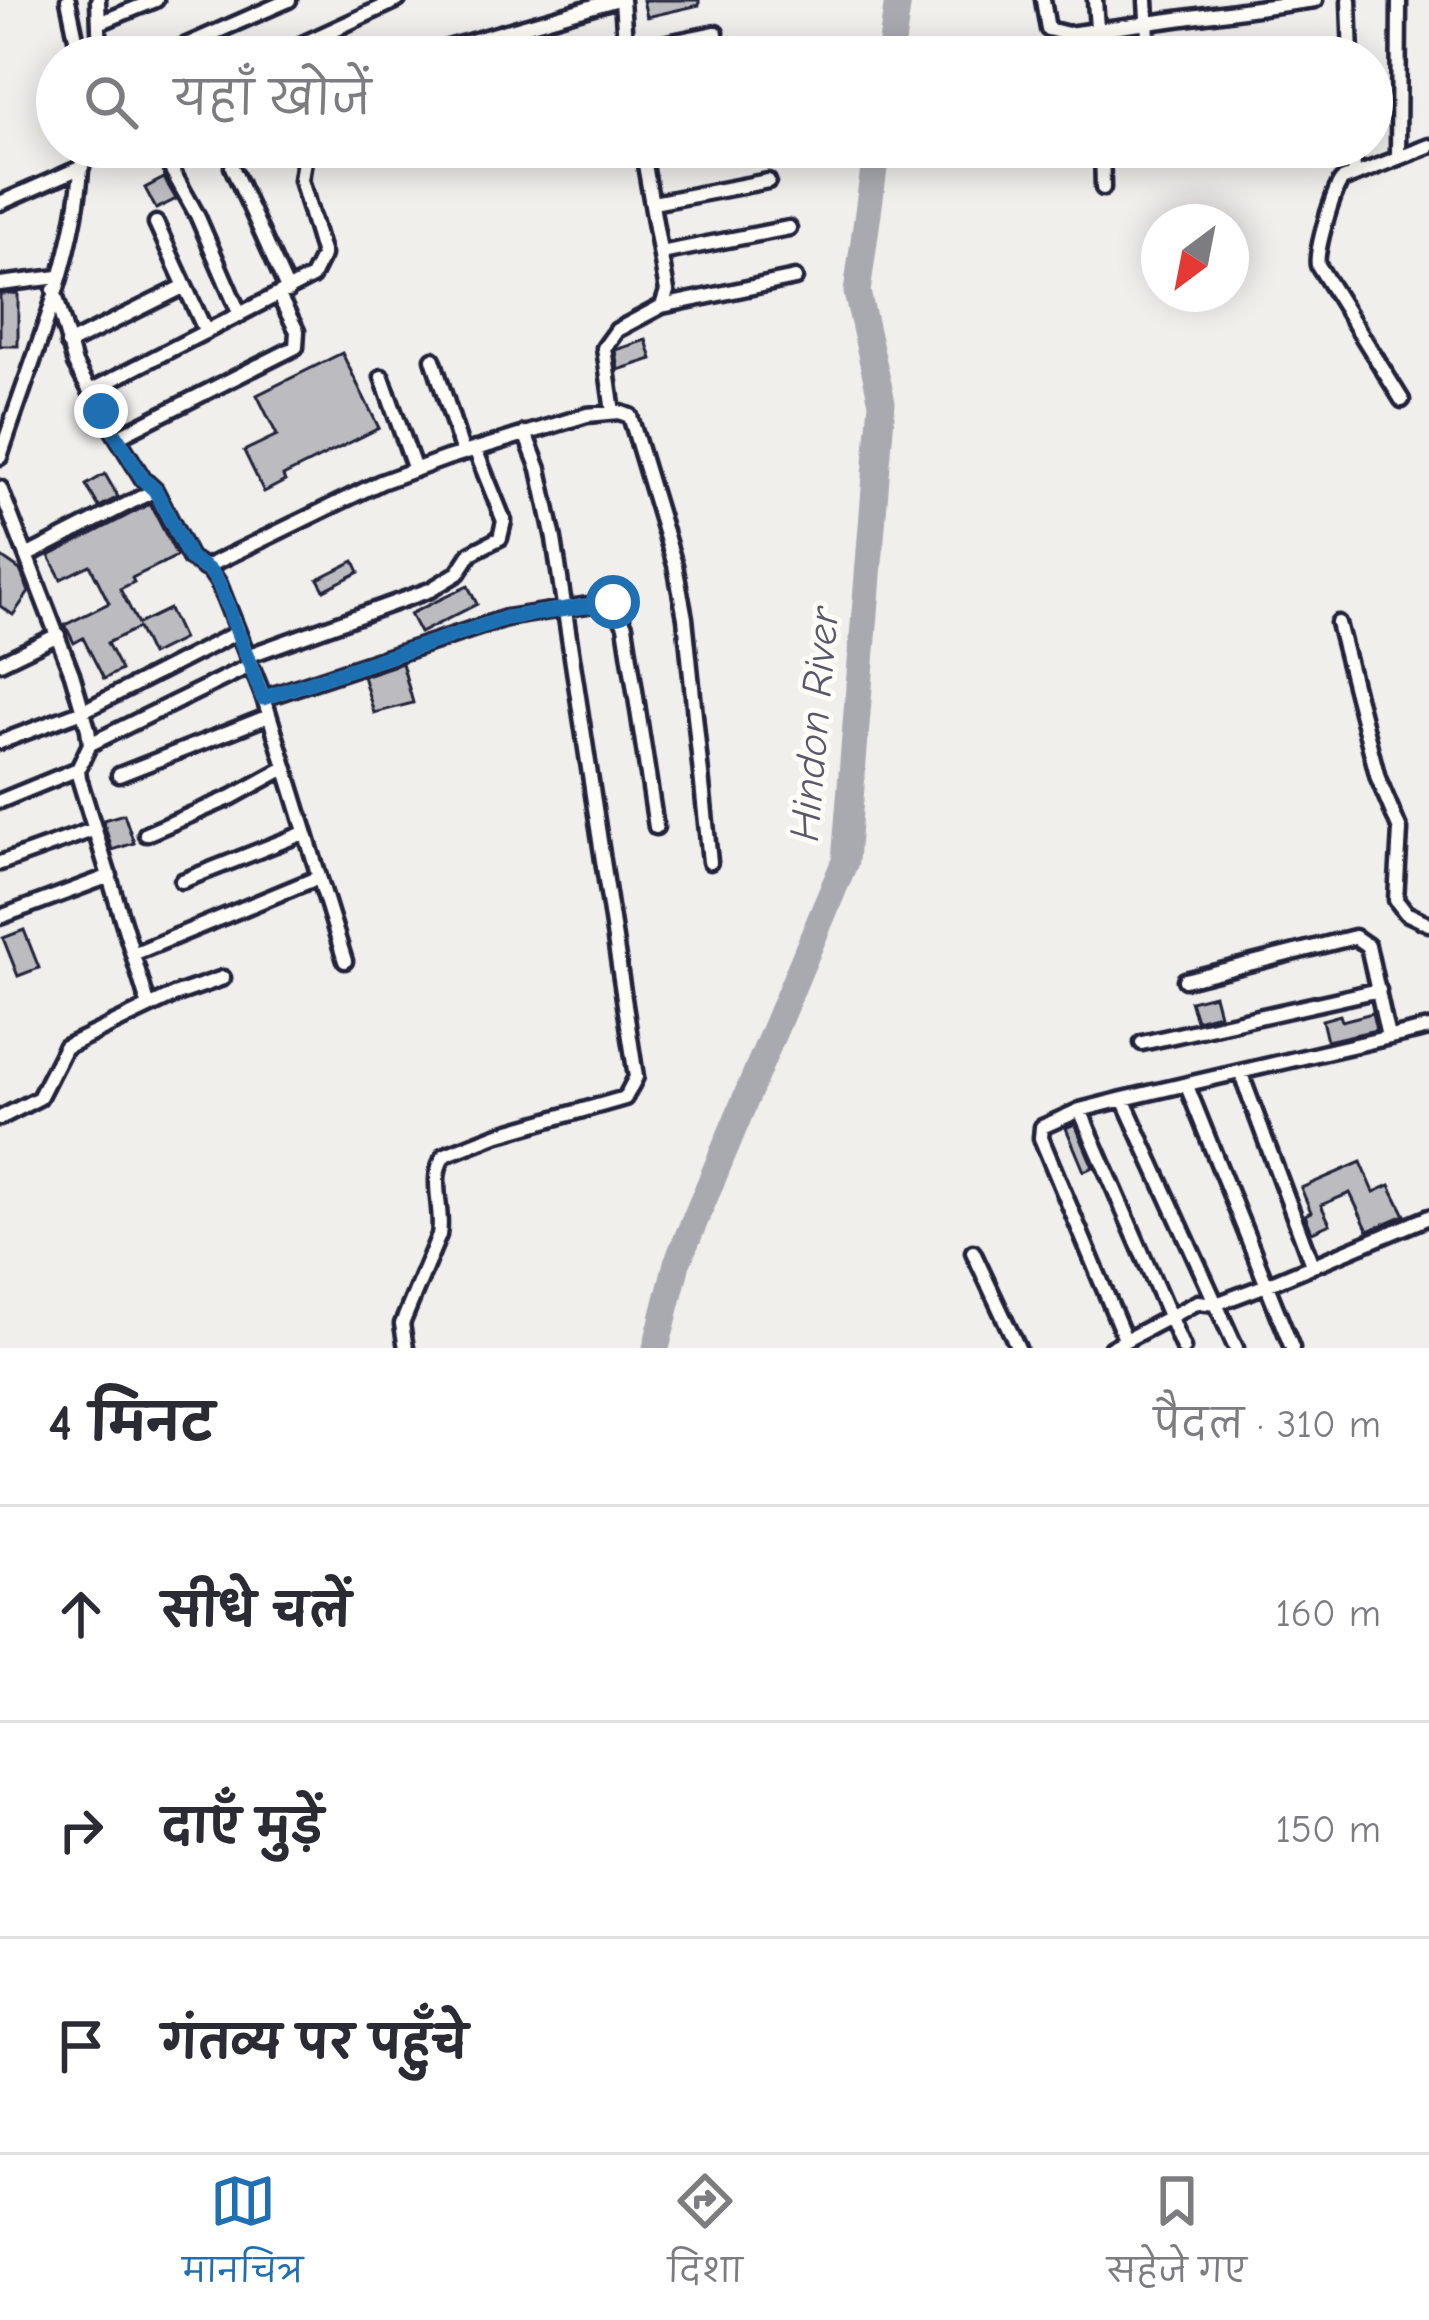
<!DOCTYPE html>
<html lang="hi">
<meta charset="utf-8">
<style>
body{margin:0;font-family:"Comic Neue","Playpen Sans Deva",sans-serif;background:#f2f2f3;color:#2b2b33}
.compass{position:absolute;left:1141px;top:204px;width:108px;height:108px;border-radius:50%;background:#fff;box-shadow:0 6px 30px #0003;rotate:212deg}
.stop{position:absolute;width:36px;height:36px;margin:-27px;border:9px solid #1f6fb2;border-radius:50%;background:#fff}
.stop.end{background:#1f6fb2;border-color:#fff;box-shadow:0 3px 12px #0008}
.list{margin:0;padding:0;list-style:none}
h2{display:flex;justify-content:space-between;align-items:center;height:156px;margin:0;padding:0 48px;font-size:51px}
h2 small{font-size:39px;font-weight:400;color:#7c7c81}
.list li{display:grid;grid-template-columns:78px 1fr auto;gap:36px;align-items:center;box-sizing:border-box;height:216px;padding:0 48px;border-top:3px solid #e1e1e2}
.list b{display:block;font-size:45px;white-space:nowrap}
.list em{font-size:39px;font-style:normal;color:#7c7c81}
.icon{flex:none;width:66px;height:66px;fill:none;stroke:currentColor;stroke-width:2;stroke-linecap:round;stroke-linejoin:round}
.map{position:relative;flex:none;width:1429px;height:1348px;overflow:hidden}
.search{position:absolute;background:#fff;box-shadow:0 6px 30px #0003;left:36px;right:36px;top:36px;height:132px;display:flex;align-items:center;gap:30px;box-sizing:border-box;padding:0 42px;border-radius:66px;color:#7c7c81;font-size:45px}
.sheet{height:804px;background:#fff}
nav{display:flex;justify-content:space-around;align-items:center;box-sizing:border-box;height:168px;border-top:3px solid #e1e1e2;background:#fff;font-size:33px;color:#7c7c81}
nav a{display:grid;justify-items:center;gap:6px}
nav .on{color:#1f6fb2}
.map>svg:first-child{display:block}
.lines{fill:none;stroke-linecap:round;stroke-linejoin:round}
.river{stroke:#a9a9b0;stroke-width:27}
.building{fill:#bcbcc0;stroke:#22223b;stroke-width:3}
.street-casing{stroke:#22223b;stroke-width:21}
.street{stroke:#fdfcf7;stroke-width:12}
.route{stroke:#1f6fb2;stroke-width:15}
.labels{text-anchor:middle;stroke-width:10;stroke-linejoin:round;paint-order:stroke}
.water-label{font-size:42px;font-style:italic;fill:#58586a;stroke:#fdfcf7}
</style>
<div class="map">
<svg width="1429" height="1348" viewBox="0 0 1429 1348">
<rect width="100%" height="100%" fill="#f0efec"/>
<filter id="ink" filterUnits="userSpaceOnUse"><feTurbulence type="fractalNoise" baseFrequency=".00833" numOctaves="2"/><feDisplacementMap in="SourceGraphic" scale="24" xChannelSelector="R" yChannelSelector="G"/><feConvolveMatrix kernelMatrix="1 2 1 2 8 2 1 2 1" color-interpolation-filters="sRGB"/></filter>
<g filter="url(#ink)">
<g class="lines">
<path class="river" d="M890,57L898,0
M656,1348L677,1263L845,861L882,402L857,292L877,147"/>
</g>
<path class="building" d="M643,0H699V5L647,17Z
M164,178L176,199L156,209L145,188Z
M18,293V346H0V294Z
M646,340L652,359L618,370L615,350Z
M342,353L379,428L283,476L285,481L264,492L244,451L277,435L257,395Z
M105,474L118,497L99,507L86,485Z
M150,504L177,556L132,578L134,582L120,589L138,624L169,609L183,639L151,655L138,628L107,643L121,670L104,679L83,638L74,643L65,625L109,603L90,565L61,579L49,556Z
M0,556L20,570L29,592L13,615L0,606Z
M354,561L359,572L324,590L318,579Z
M468,586L477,604L420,633L410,614Z
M402,663L413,703L374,713L363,676Z
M124,814L134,843L112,850L103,820Z
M24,930L39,968L18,976L3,938Z
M1214,995L1219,1014L1196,1020L1190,1001Z
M1372,1013L1376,1030L1327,1041L1322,1020L1340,1015L1342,1021Z
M1075,1124L1093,1167L1084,1171L1066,1128Z
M1361,1162L1374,1192L1390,1185L1405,1215L1368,1231L1350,1193L1321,1205L1330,1224L1312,1232L1305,1215L1311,1212L1301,1188Z"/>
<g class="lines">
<defs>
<path id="street" d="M68,0L80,57
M98,0L100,57
M622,0L626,57
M1043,0L1048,29L1068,34L1315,0
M1095,0L1099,57
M1146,0L1149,57
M1349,0L1351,57
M99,23L156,0
M430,53L615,0
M159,57L289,0
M274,57L398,0
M599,57L716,33
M159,147L197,215L240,315
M1102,147L1103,188
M1152,147V157
M1353,147L1354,173
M469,153L485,147
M643,153L670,147
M1398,158L1399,0
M232,167L288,291
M0,203L82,167
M653,203L768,181
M156,223L206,332
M661,253L789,228
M0,284L58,277
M54,290L75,364L101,411L143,479L155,490L190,558L211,572L219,584L264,698L345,961
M662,306L795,278
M68,344L185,286
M433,359L463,453
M382,377L415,470
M90,391L312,277L323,255L301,180L306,147
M1402,400L1318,265C1315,253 1333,190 1342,180L1429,146
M613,412L604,348L617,330L662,306L667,291L642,147
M117,437L296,347L297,331L279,296
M0,457C31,360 81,249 82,147
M0,488L72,674L88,729L90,744L78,769L79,778L149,1007
M28,555L155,490
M204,568L381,482L447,458L587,415L619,412L630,416L675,565L685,618L710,862
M1338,623L1378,778L1400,830L1396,900L1406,913L1429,924
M247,656L430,590L458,573L471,553L500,538L504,521L475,449
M0,663L58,635
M264,698L506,618L613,601L625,626L656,827
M0,742L83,711L238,632
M90,744L251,665
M119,775L269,716
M0,801L78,769
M146,834L232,797L285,768
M0,863L95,829
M182,881L304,833
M0,917L110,876
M133,954L317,878
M1185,980L1355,937L1368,946L1388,1037
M1142,1043L1379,990
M1241,1074L1312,1265
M1187,1086L1292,1348
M1123,1099L1236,1348
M1080,1110L1183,1348
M0,1118L39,1098L65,1047L174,995L223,978
M973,1252L1018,1348
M1125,1339L1041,1138L1042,1127L1080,1110L1123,1099L1429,1028
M406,1348L402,1324L439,1235C444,1210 428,1176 445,1155L496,1135L625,1098L636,1077L554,539L539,469L525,433
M1111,1348L1198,1302L1216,1304L1264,1286L1429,1217"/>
</defs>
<use href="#street" class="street-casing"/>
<use href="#street" class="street"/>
</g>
</g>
<g class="lines" filter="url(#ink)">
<path class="route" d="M101,411L143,479L155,490L190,558L211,572L219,584L263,698L506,618L613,602"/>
</g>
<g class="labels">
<g class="water-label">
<text transform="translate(813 724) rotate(-85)" y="15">Hindon River</text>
</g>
</g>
</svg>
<svg class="compass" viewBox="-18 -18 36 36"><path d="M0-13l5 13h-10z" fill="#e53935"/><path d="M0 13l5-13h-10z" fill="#7c7c81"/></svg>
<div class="stop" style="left:613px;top:602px"></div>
<div class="stop end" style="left:101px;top:411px"></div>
<div class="search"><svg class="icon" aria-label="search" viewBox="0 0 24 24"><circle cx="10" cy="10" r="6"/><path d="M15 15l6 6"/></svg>यहाँ खोजें</div>
</div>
<section class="sheet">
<h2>4 मिनट<small>पैदल · 310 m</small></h2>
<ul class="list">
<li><svg class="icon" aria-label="ahead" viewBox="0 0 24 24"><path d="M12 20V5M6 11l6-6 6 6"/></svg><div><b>सीधे चलें</b></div><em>160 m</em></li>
<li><svg class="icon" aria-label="right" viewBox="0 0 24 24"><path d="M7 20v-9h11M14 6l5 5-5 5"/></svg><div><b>दाएँ मुड़ें</b></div><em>150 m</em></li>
<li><svg class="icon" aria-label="arrive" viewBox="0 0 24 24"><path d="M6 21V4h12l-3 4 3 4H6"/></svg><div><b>गंतव्य पर पहुँचे</b></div></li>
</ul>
</section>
<nav>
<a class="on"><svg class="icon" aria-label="map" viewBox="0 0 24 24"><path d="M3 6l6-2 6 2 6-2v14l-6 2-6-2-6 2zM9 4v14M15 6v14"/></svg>मानचित्र</a>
<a><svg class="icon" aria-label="directions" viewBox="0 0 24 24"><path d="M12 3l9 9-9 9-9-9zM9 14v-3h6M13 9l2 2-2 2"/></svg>दिशा</a>
<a><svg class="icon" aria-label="saved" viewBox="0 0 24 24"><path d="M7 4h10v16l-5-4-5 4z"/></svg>सहेजे गए</a>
</nav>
